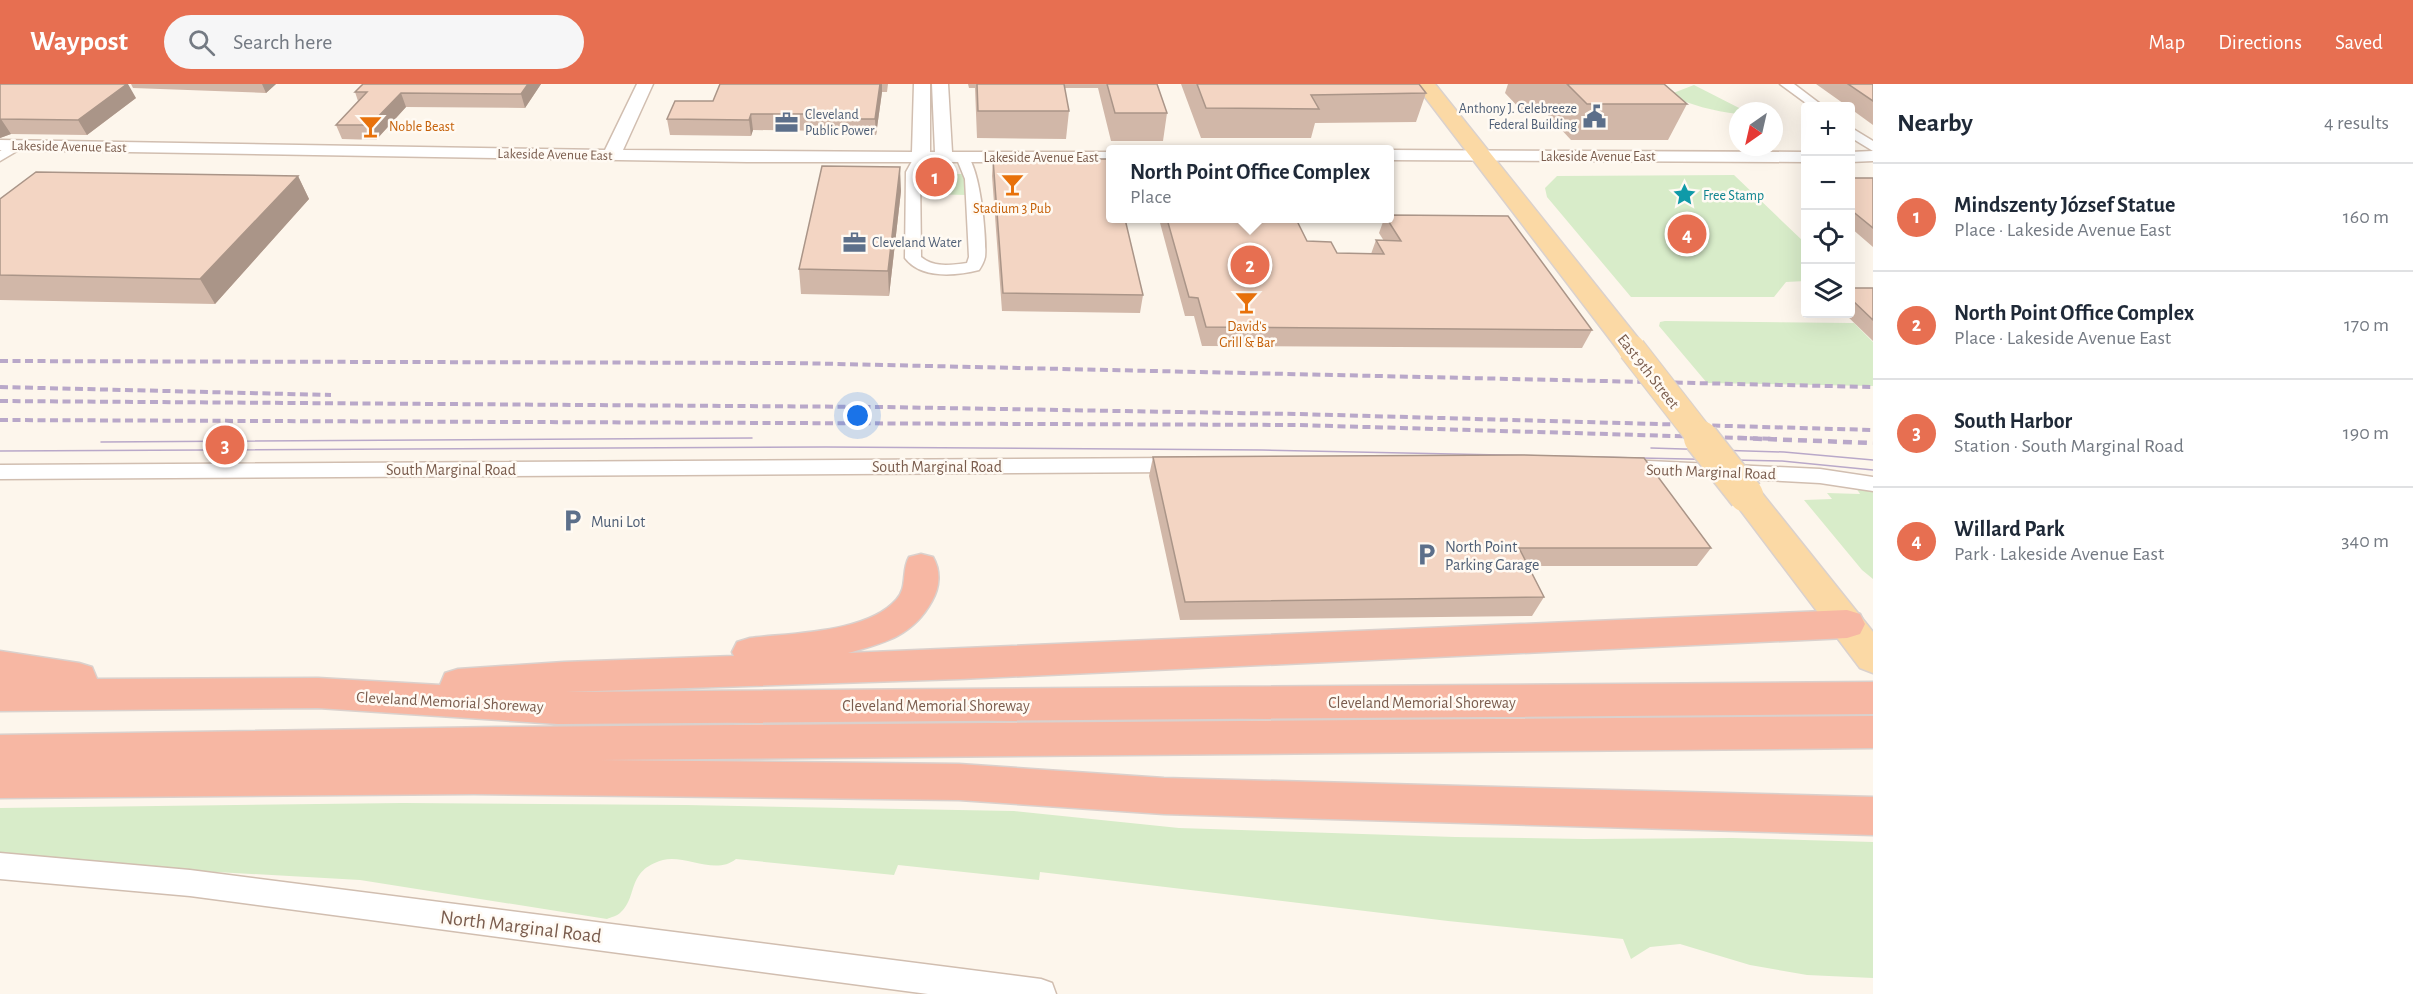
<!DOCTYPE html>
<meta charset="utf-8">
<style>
body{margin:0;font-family:"Alegreya Sans",sans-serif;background:#f6f6f7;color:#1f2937}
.controls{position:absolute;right:18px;top:18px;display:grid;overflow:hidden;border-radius:6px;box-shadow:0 6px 24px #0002}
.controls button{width:54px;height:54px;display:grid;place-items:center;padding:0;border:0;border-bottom:2px solid #e0e1e3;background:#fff;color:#1f2937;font:30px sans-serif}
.compass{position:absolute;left:1729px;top:18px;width:54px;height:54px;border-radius:50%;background:#fff;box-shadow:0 6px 24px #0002;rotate:214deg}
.you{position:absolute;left:858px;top:332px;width:21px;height:21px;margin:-15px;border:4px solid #fff;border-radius:50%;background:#1a73e8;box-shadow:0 0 0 9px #1a73e833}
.badge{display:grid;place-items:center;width:39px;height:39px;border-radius:50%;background:#e76f51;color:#fff;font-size:20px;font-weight:700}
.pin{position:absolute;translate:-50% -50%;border:3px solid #fff;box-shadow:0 2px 6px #0006}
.popup{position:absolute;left:1106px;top:61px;width:288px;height:78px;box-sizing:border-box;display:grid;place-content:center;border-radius:6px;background:#fff;filter:drop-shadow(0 2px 4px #0005);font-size:20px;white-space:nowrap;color:#747a83}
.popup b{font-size:22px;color:#1f2937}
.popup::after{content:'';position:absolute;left:50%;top:100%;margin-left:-12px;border:12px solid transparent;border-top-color:#fff}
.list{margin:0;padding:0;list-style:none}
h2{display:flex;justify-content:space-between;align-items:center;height:78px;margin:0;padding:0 24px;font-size:26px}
h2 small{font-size:20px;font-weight:400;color:#747a83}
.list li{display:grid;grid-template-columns:39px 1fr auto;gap:18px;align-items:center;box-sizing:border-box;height:108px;padding:0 24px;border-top:2px solid #e0e1e3}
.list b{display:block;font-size:22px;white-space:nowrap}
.list p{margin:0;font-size:20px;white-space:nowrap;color:#747a83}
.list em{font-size:20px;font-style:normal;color:#747a83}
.icon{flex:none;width:33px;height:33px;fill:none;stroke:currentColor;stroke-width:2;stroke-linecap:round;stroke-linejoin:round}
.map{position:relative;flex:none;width:1873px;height:910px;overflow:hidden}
header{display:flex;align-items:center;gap:36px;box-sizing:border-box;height:84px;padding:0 30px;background:#e76f51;color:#fff}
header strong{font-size:28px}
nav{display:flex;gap:33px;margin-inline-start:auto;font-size:21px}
.search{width:420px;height:54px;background:#f6f6f7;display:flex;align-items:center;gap:15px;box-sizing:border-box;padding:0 21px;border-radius:33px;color:#747a83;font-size:22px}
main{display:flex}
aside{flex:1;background:#fff}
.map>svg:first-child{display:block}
.green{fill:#d8ecc9}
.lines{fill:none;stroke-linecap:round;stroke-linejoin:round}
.minor-casing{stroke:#d1beb0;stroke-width:3}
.tertiary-casing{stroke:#d1beb0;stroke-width:3}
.primary-casing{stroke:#dad1cd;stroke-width:3}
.motorway-casing{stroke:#dad1cd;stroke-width:3}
.minor{fill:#fff;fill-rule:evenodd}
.tertiary{fill:#fff;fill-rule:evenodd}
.primary{fill:#fbd9a5;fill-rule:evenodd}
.motorway{fill:#f7b7a3;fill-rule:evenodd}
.tram{stroke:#b9a8c9;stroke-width:1.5}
.rail-far1{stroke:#b9a8c9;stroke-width:4;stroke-dasharray:8 4.5;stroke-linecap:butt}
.rail{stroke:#b9a8c9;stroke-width:4.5;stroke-dasharray:9 6;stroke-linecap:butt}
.primary-bridge-far1-casing{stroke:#dad1cd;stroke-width:29;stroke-linecap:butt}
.primary-bridge-casing{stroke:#dad1cd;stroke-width:37;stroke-linecap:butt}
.primary-bridge-far1{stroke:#fbd9a5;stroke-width:27}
.primary-bridge{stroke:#fbd9a5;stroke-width:34}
.wall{fill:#d1b7a8}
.shaded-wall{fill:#aa9588}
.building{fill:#f3d5c3;stroke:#aa9588;stroke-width:1.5}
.labels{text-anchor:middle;stroke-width:5;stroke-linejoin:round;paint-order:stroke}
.far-service-label{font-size:14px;fill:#4e5e75;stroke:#fffaf3;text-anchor:start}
.far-food-label{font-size:14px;fill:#c56008;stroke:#fffaf3}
.far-street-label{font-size:14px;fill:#7a5c4d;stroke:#fffaf3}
.far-culture-label{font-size:14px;fill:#0d838f;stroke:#fffaf3;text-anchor:start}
.street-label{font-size:16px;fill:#7a5c4d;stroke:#fffaf3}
.service-label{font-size:16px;fill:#4e5e75;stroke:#fffaf3;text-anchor:start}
.near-street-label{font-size:20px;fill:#7a5c4d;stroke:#fffaf3}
</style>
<header>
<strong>Waypost</strong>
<div class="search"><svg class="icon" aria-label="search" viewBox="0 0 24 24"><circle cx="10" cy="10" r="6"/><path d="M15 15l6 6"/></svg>Search here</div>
<nav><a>Map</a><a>Directions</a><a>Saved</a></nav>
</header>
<main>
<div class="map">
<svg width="1873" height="910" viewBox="0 0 1873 910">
<rect width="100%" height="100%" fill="#fdf6ec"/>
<path class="green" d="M1694,1L1745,27H1738V30C1713,27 1691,21 1668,11Z
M921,90H967V111L920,110Z
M1734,91L1805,159V197L1786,198L1774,213H1631L1547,113L1545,104L1557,92Z
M1665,237L1854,239L1873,258V302L1707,299L1659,242L1660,238Z
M1855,402L1873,403V495L1862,486L1804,416L1832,415L1827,409L1860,410Z
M403,719L686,721L1014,727L1179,744L1455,753L1585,755L1732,754L1873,758V894L1807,891L1750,881L1680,860L1650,863L1631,875L1623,855L1448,837L1040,788L1039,796L898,781L894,791L736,775C715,792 685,770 663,776C625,787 639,813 620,829C617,832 611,833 607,835L360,796L0,776V724Z"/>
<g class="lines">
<defs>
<path id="minor" d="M1780,0H1794L1823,22H1810Z
M1850,43L1873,57V67L1850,53Z
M17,57L24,61L22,64L0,77V67Z
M921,69L928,73L920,88L921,173C934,184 951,181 967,179L969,173L965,95L956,73L963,69C980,73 987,157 985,173C984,178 981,183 979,186C955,192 921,195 905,174L906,88L916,70Z
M1178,374L1185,376L1188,381L1185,386L1178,388L0,395V381Z
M1627,376L1820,385L1873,393V407L1820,399L1620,388L1617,383L1620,378Z
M0,769L190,786L1041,895L1052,899L1056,910H928L190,812L0,795Z"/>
<path id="tertiary" d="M637,0H653L623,66L912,68L914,0H930V68H935L932,0H948L952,68H1110V78H747L0,66V56L605,66Z
M1390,66L1806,68V78L1390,76Z
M1873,67V77L1850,78V68Z"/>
<path id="primary" d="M1415,0H1435L1642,259L1646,265L1642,271L1632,273L1622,271Z
M1746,400L1757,403L1873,548V589L1860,584L1735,419L1730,411L1735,403Z"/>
<path id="motorway" d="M921,470L933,473C941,487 940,503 932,517C913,552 884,559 848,569L1847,526L1860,530L1865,540L1860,550L1847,554L960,595L565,608L1873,598V630L558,640L318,624L0,627V567L79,579L92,583L97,595L318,594L440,601L445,589L458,585L564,578L734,572L732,568L737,558L750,554C791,549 867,549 896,516C908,504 901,487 909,473Z
M1873,632V664L601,676L959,680L1164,694L1873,713V751L1164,730L959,716L474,710L0,714V651L497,643Z"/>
</defs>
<use href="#minor" class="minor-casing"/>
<use href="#tertiary" class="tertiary-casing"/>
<use href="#primary" class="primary-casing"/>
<use href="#motorway" class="motorway-casing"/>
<use href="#minor" class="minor"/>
<use href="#tertiary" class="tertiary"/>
<use href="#primary" class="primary"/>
<use href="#motorway" class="motorway"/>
<path class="tram" d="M101,358L752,354
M1651,364L1784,368L1873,376
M0,367L826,363L1262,366L1782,377L1873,386"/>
<path class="rail-far1" d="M0,277L794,279L1873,303
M0,303L331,311
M0,317L882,323L1297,330L1873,346
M0,336L1298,341L1777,355"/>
<path class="rail" d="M1738,354L1873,359"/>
<defs>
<path id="primary-bridge-far1" d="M1632,265L1702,355"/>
<path id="primary-bridge" d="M1701,354L1746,411"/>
</defs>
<use href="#primary-bridge-far1" class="primary-bridge-far1-casing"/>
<use href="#primary-bridge" class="primary-bridge-casing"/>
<use href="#primary-bridge-far1" class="primary-bridge-far1"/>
<use href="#primary-bridge" class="primary-bridge"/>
</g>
<path class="wall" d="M0,0L136,14L87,51L11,50L0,54Z
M131,0H276L266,9L133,4Z
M541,0L525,24L406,23L376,56L342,55L336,41L358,17L355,8Z
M720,0H888L887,8H882L876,51H833V47L753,46L751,52L670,51L667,35L713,17Z
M968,0H1157L1167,29L1163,57H1111L1098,4H1064L1069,27L1066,55L977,54L975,4H969Z
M1181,0H1419L1426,9L1416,38L1315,39L1311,54H1201Z
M1508,0H1664L1687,20L1668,56H1571L1544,27H1522L1505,9Z
M1816,0H1873V41L1851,25V22H1847Z
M993,75L1143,211L1140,229L1002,227L992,92Z
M298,92L309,115L215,220L0,216V115Z
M1851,94H1873V163L1851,144Z
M901,107L889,212L801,210L799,185Z
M1159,135H1296L1307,157L1337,169L1371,170L1376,156L1384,157L1379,149L1384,135H1389L1592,246L1582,264L1202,262L1194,232H1185Z
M1851,204H1873V257L1845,230H1851Z
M1153,373L1711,464L1697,482H1528L1544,513L1532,532L1180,536L1149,392Z"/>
<path class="shaded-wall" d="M127,0H128L136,14L87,51L78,36Z
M262,0H276L266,9Z
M528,0H541L525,24L521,10Z
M880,0H882V8L876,51L875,35Z
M401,9L406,23L376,56L370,41Z
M751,30L753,46L751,52L749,36Z
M0,35H1L11,50L0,54Z
M900,83L901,107L889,212L888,187Z
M298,92L309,115L215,220L200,195Z"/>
<path class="building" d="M0,0H127L78,36L0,35Z
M363,0H528L521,10L401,9L370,41H336L367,8H355Z
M720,0H880L875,35H832L833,30H751L749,36L667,35L675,17H713Z
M977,0H1064L1069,27H978Z
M1107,0H1157L1167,29H1115Z
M1197,0H1419L1426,9L1311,11L1319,25L1206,24Z
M1567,0H1664L1687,20H1587Z
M1848,0H1873V17Z
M993,75H1110V135H1125L1143,211L1003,209Z
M822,82L900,83L888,187L799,185Z
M36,88L298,92L200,195L0,191V115Z
M1851,94H1873V144L1851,126Z
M1389,131L1508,132L1592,246L1206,243L1198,214L1189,213L1167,135H1296L1307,157L1331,158L1337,169L1384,170L1376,156L1401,157L1387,135H1389Z
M1851,204H1873V236L1851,215Z
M1522,371L1644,374L1711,464H1519L1544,513L1185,518L1153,373Z"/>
<defs>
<symbol id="civic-bare" viewBox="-9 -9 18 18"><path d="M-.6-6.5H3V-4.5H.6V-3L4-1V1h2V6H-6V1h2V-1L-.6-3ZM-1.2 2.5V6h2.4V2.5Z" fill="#5c6f8a" stroke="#fffaf3" stroke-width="2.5" paint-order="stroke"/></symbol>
<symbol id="office-bare" viewBox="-9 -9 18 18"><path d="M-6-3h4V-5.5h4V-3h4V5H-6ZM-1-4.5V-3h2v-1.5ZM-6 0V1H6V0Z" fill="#5c6f8a" stroke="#fffaf3" stroke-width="2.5" paint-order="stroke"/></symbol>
<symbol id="bar-bare" viewBox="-9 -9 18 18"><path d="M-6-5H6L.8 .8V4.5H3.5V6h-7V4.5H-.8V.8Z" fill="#e8710a" stroke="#fffaf3" stroke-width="2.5" paint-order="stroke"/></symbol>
<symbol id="sight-bare" viewBox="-9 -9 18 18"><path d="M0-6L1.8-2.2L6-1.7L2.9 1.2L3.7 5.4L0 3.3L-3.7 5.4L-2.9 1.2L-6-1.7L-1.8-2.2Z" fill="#0f9aa8" stroke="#fffaf3" stroke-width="2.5" paint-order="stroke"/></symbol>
<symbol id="parking-bare" viewBox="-9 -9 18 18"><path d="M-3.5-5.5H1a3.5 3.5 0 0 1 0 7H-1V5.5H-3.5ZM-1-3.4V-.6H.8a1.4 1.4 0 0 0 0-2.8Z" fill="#5c6f8a" stroke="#fffaf3" stroke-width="2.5" paint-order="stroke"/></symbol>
</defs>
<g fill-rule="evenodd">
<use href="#civic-bare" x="1578" y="16" width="33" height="33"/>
<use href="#office-bare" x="770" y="22" width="33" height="33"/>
<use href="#bar-bare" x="354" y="26" width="33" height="33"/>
<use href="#bar-bare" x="996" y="84" width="33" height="33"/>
<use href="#sight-bare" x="1668" y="94" width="33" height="33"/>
<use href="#office-bare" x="838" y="142" width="33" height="33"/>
<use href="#bar-bare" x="1230" y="202" width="33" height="33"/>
<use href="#parking-bare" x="556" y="420" width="33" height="33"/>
<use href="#parking-bare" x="1410" y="454" width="33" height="33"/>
</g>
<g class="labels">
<g class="far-service-label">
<text x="1577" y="29" text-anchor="end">Anthony J. Celebreeze<tspan x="1577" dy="16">Federal Building</tspan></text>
<text x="805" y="35">Cleveland<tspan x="805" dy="16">Public Power</tspan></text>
<text x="872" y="163">Cleveland Water</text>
</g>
<g class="far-food-label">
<text x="389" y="47" text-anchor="start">Noble Beast</text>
<text x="1012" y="129">Stadium 3 Pub</text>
<text x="1247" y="247">David's<tspan x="1247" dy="16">Grill &amp; Bar</tspan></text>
</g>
<g class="far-street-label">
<text transform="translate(69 62) rotate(1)" y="5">Lakeside Avenue East</text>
<text transform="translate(555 70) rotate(1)" y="5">Lakeside Avenue East</text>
<text x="1598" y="77">Lakeside Avenue East</text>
<text x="1041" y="78">Lakeside Avenue East</text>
</g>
<g class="far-culture-label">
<text x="1703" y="116">Free Stamp</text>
</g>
<g class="street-label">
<text transform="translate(1649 287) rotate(52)" y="6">East 9th Street</text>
<text x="937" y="388">South Marginal Road</text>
<text x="451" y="391">South Marginal Road</text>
<text transform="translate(1711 387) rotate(2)" y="6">South Marginal Road</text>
<text transform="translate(450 617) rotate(3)" y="6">Cleveland Memorial Shoreway</text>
<text x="1422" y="624">Cleveland Memorial Shoreway</text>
<text x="936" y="627">Cleveland Memorial Shoreway</text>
</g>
<g class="service-label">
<text x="591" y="443">Muni Lot</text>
<text x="1445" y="468">North Point<tspan x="1445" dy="18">Parking Garage</tspan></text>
</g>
<g class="near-street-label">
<text transform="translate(521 842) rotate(7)" y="7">North Marginal Road</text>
</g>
</g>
</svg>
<div class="controls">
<button>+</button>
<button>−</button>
<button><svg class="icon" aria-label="locate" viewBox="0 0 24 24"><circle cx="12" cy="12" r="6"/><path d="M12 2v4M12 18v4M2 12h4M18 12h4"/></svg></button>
<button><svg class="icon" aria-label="layers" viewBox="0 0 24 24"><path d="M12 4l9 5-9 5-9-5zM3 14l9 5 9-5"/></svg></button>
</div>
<svg class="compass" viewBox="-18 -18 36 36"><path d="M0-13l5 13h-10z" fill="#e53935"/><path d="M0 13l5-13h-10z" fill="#747a83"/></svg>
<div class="you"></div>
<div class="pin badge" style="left:935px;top:93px">1</div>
<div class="pin badge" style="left:1250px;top:181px">2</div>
<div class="popup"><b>North Point Office Complex</b>Place</div>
<div class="pin badge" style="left:225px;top:361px">3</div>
<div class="pin badge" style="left:1687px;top:150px">4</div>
</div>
<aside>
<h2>Nearby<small>4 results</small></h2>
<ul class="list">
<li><span class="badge">1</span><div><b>Mindszenty József Statue</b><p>Place · Lakeside Avenue East</p></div><em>160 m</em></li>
<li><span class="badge">2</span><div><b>North Point Office Complex</b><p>Place · Lakeside Avenue East</p></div><em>170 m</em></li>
<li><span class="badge">3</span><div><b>South Harbor</b><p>Station · South Marginal Road</p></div><em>190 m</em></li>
<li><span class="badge">4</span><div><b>Willard Park</b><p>Park · Lakeside Avenue East</p></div><em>340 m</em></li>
</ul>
</aside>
</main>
